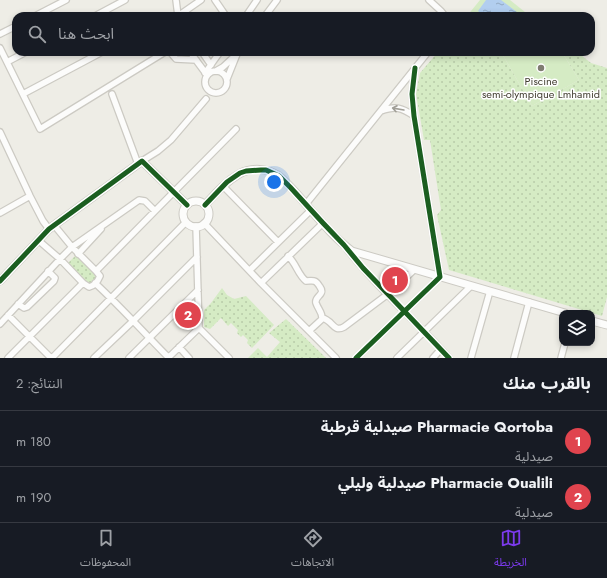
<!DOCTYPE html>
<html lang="ar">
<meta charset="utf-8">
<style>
body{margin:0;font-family:Jost,"Noto Sans Arabic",sans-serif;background:#20242c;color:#f1f3f6;direction:rtl}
.controls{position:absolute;right:12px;bottom:12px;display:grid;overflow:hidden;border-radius:8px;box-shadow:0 2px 6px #0003}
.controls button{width:36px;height:36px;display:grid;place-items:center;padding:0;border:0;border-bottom:1px solid #363941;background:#171b24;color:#f1f3f6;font:20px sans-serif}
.you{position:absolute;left:274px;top:182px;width:14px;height:14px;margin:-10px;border:3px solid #fff;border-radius:50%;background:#1a73e8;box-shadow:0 0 0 6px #1a73e833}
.badge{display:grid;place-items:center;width:26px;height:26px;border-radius:50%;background:#7c3aed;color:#fff;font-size:13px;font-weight:700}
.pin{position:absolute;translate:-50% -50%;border:2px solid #fff;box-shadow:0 1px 4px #0006}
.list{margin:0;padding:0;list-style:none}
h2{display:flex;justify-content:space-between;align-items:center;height:52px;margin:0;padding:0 16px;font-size:17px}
h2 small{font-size:13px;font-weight:400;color:#9ea1a6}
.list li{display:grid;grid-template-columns:26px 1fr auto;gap:12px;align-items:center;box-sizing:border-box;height:56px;padding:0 16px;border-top:1px solid #363941}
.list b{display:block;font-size:15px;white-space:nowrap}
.list p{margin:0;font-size:13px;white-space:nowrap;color:#9ea1a6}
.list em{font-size:13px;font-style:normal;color:#9ea1a6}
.icon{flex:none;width:22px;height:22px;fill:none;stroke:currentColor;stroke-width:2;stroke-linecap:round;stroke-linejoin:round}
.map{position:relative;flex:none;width:607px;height:358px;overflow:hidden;direction:ltr}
.search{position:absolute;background:#171b24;box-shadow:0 2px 6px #0003;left:12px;right:12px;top:12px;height:44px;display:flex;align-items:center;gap:10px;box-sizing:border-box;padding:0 14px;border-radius:12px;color:#9ea1a6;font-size:15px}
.sheet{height:164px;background:#171b24}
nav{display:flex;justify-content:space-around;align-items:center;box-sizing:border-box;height:56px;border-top:1px solid #363941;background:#171b24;font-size:11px;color:#9ea1a6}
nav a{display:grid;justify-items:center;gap:2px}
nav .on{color:#7c3aed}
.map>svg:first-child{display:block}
.grass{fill:#d5ebc4}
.park{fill:url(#park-dots)}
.water{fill:url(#water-ripples)}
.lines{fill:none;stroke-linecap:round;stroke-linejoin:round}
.minor-casing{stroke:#cccac3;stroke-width:8}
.tertiary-casing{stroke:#cccac3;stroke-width:9}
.minor{stroke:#fcfcfb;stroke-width:5.5}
.tertiary{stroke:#fcfcfb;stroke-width:7}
.cycleway-casing{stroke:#fff;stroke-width:8}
.cycleway{stroke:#1b5e20;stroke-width:5}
.oneway{stroke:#a09e96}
.poi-dot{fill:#7f7c71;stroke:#fff;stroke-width:1.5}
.labels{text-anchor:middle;stroke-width:3;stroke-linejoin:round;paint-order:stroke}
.poi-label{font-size:11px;fill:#433f32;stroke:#fff}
</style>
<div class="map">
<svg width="607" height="358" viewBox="0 0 607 358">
<defs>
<pattern id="park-dots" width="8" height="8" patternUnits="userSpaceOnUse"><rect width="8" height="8" fill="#d5ebc4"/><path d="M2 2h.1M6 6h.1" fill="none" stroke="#b8cba9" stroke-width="1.8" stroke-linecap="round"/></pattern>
<pattern id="water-ripples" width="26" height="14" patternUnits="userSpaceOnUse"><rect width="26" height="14" fill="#b2ceef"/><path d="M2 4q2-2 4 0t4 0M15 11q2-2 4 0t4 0" fill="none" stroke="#92a9c2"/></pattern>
</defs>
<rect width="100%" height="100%" fill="#eeede6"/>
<path class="grass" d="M480,0H510L530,16H467Z
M498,52H562L579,80L532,106L504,57Z"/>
<path class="park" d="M438,52H498L504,57L532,106L579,80L562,52H577L591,63L607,68V297L602,316L449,270L437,215L441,210L430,140H424L416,94L420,73Z
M76,255L98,276L89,285L67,264Z
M222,288L227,295L234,299L246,296L274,325L252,348L247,343L248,340L243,335L241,337L237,333L238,330L231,323L228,326L221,318L210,329L204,327V310L211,303Z
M286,319L326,358H248L258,348L267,357L280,342L269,333Z"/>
<path class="water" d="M486,0H501L522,16H485L478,11Z"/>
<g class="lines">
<defs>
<path id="minor" d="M176,0L178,16
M215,0L226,16
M429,0L441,11L445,16
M35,16L66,0
M95,16L125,0
M178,16L201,0
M246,16L257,0
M265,16L277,0
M0,34L16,26
M0,48L40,129L165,52
M170,52L176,59L196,60
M190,52L207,75
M202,52L211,65
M7,62L26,52
M216,71L223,67L237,54L227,79
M205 82a11 11 0 1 1 22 0a11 11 0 1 1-22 0Z
M205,73L220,52
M23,94L102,52
M112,94L138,164
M381,111C395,106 401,107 414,116
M0,132L30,196L43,221L49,229
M142,161L158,151L171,140L206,99
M223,186L278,242
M306,204L428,52
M0,213L30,196
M204,223L261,283L336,358
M54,225L72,247L139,200L145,201L155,211
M196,226L199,328L229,358
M72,247L96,271L100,276C98,281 94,286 89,287L83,283L60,259Z
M347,249C377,288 416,321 449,358
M78,254L101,229
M288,256C296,263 298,275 306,281C314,281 315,279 320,287C326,295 314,296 316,303C318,309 322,312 322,318
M250,270L311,210
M96,271L155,211L236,129
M95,283C121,307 144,333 168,357
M261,283L323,223
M18,304L24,308L27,307L54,281L55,278L48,271
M8,315L51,358
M0,324L60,259L38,240
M309,331L321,320L322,318C333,320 333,333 344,327L388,294L414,270
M179,347L189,358
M8,358L83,283
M52,358L186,222
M94,358L133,321L197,257
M129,358L198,290
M168,358L199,328
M356,358L440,277L414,116L412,94L415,68
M397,358L471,286
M433,358L441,349
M471,358L490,291
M514,358L529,302
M561,358L565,343"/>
<path id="tertiary" d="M183 214a13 13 0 1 1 26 0a13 13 0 1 1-26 0Z
M205,205C215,194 225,182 239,174C251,167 268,168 279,176C288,183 295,192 303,201C318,218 333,237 352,251L565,313
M0,281L49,229L142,161L187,205
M592,321L607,325"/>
</defs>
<use href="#minor" class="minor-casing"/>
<use href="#tertiary" class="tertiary-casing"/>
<use href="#minor" class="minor"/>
<use href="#tertiary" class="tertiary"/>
<defs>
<path id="cycleway" d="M205,205L227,182L240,173L246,171L261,170H266L279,176L290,187L323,223L344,245L363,268L449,358
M0,281L49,229L142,161L187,205
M356,358L440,277L414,116L412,94L415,68"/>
</defs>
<use href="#cycleway" class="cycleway-casing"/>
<use href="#cycleway" class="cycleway"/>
</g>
<defs><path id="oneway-shaft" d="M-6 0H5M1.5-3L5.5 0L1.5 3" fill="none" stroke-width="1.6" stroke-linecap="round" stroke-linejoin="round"/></defs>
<use class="oneway" href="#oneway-shaft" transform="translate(398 109) rotate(-170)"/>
<circle class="poi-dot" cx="541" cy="68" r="4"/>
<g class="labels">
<g class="poi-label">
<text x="541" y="85">Piscine<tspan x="541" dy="13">semi-olympique Lmhamid</tspan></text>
</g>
</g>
</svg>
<div class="controls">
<button><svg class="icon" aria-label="layers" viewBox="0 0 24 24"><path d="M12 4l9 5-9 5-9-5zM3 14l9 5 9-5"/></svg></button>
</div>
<div class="you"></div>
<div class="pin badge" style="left:395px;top:280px;background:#e0444e">1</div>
<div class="pin badge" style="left:188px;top:315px;background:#e0444e">2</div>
<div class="search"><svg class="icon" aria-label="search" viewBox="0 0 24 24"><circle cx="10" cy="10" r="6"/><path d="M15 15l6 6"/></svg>ابحث هنا</div>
</div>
<section class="sheet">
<h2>بالقرب منك<small>النتائج: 2</small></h2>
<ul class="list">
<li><span class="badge" style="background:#e0444e">1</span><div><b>Pharmacie Qortoba صيدلية قرطبة</b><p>صيدلية</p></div><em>180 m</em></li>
<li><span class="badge" style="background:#e0444e">2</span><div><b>Pharmacie Oualili صيدلية وليلي</b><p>صيدلية</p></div><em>190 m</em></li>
</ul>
</section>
<nav>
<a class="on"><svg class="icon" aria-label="map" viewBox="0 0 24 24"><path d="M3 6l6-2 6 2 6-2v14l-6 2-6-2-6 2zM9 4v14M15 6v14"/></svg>الخريطة</a>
<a><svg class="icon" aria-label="directions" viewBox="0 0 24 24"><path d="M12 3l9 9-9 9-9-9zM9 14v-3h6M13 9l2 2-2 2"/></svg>الاتجاهات</a>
<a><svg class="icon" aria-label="saved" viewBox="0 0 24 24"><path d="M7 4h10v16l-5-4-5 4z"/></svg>المحفوظات</a>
</nav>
